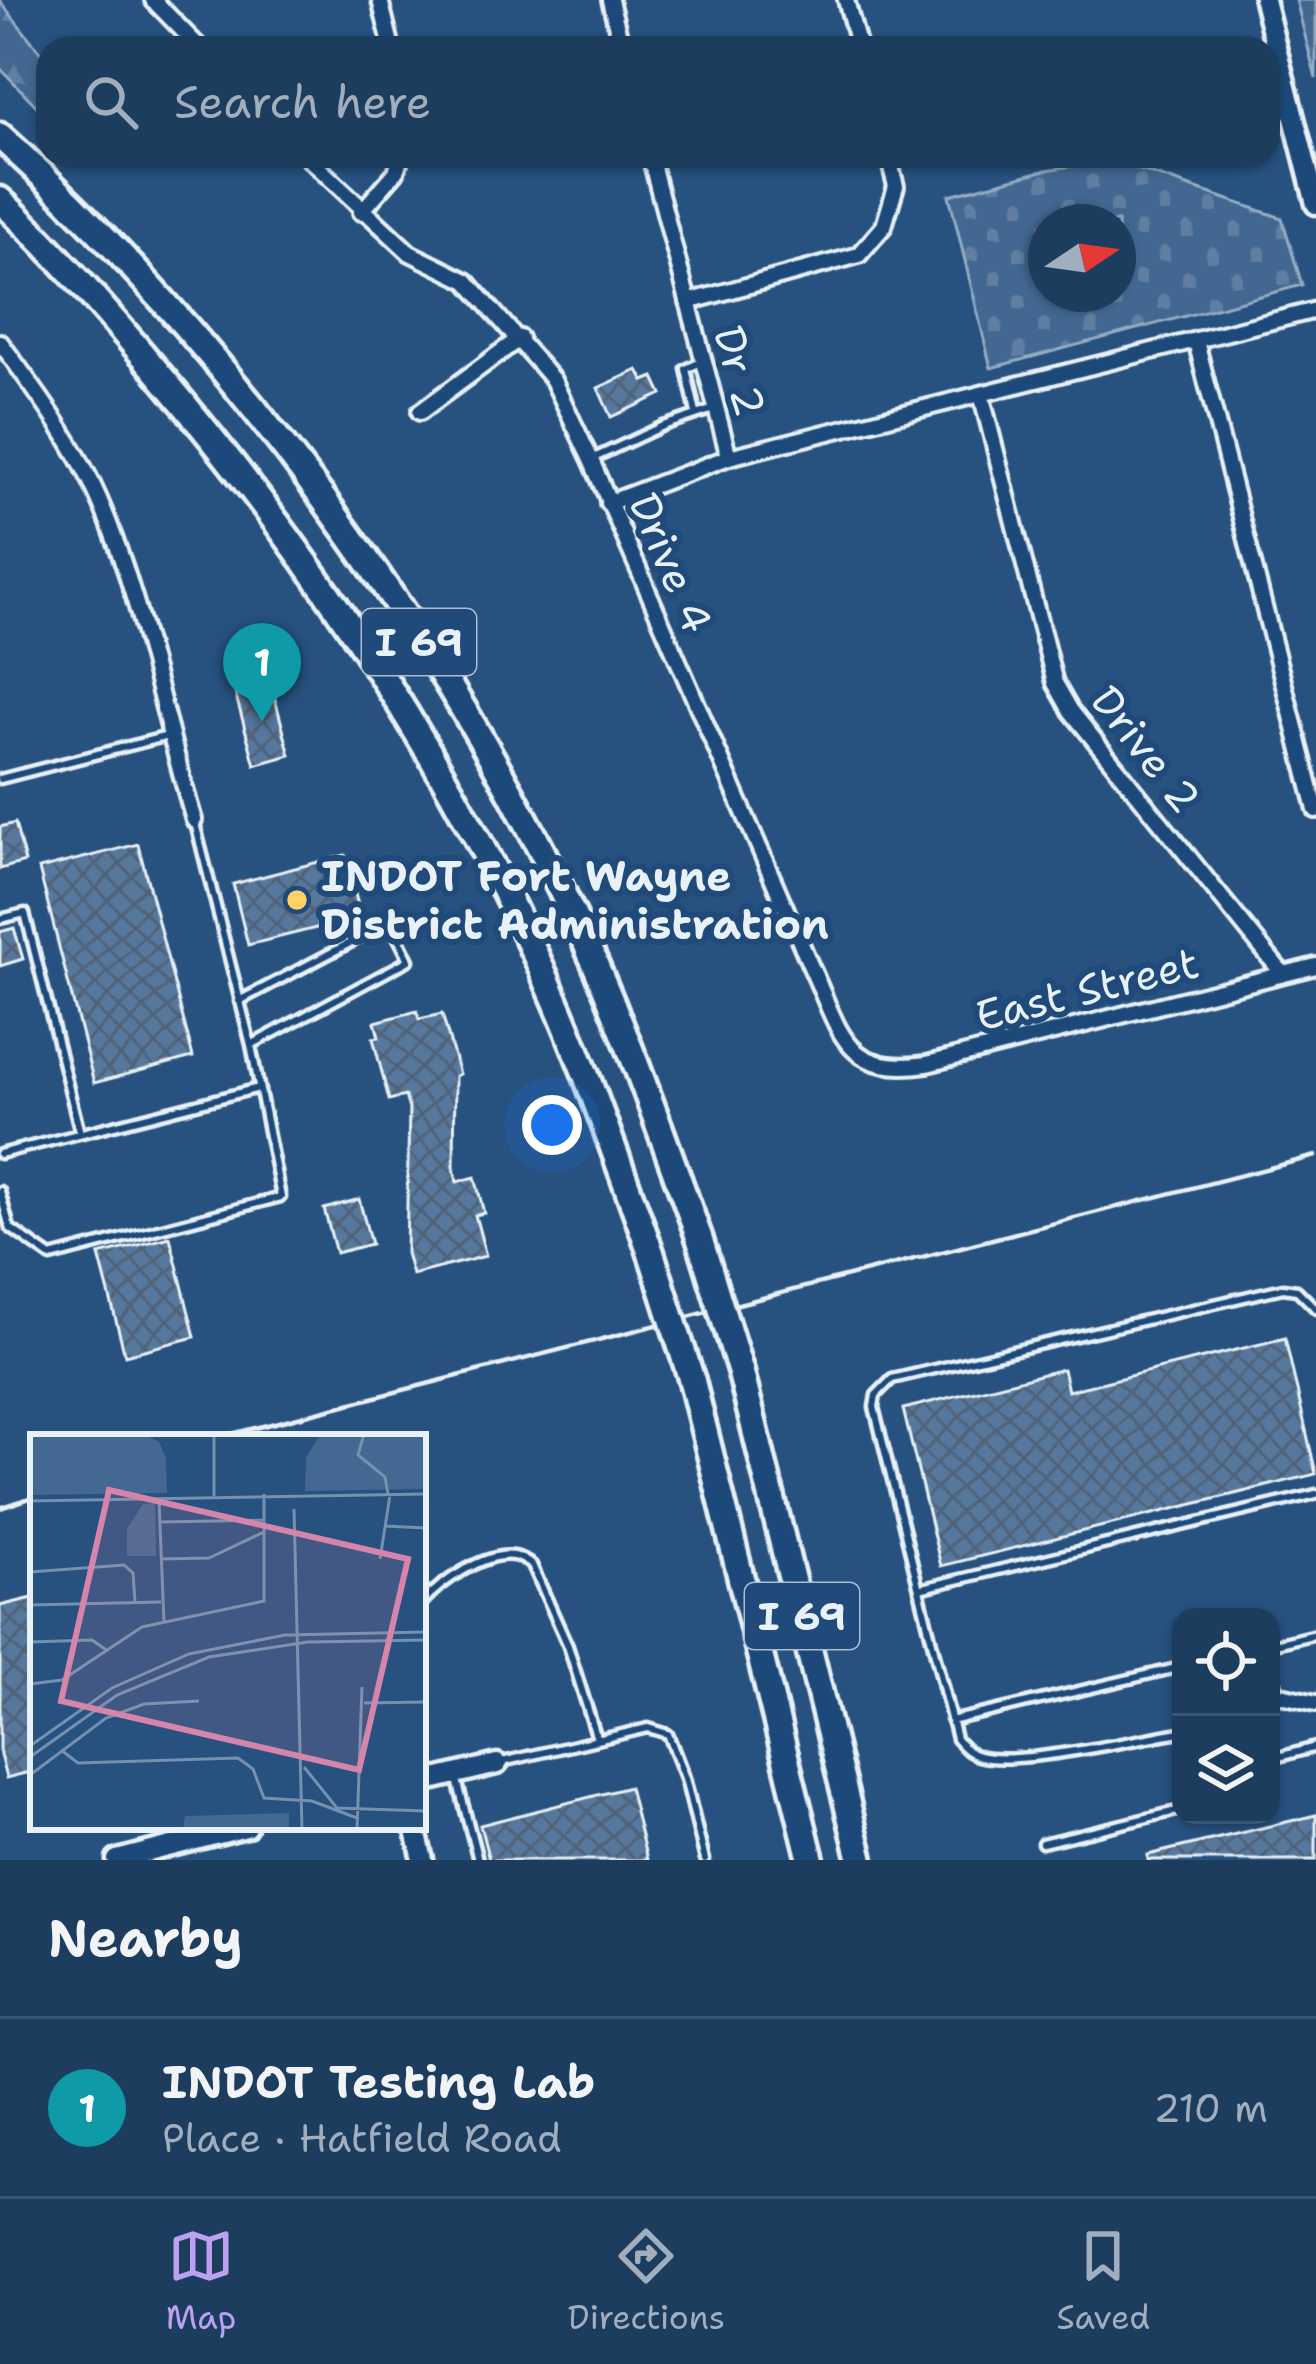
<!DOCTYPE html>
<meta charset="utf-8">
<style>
body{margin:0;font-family:"Shantell Sans",sans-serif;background:#2a4868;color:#f1f3f6}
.controls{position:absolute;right:36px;bottom:36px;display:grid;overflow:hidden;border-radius:24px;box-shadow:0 3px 9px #0004}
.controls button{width:108px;height:108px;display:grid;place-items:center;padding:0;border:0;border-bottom:3px solid #3b5674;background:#1d3d5f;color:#f1f3f6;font:60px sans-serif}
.compass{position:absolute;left:1028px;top:204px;width:108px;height:108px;border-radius:50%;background:#1d3d5f;box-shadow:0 3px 9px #0004;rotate:77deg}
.you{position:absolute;left:552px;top:1125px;width:42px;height:42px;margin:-30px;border:9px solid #fff;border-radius:50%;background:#1a73e8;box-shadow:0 0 0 18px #1a73e833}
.badge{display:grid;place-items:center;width:78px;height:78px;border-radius:50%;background:#bca0f2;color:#fff;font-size:39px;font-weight:700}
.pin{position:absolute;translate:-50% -99px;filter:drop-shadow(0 3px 6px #0008)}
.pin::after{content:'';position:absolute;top:63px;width:42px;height:36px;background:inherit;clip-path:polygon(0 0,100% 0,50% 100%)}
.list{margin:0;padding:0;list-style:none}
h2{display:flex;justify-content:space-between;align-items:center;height:156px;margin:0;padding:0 48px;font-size:51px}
h2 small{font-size:39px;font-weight:400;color:#a0aebd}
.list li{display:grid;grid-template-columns:78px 1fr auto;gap:36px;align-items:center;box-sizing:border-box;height:180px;padding:0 48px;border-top:3px solid #3b5674}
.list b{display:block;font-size:45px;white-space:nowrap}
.list p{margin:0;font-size:39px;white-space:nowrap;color:#a0aebd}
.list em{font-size:39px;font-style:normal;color:#a0aebd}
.icon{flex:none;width:66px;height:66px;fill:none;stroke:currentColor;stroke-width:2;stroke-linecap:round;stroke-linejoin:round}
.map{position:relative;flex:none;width:1316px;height:1860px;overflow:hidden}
.search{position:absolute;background:#1d3d5f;box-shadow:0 3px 9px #0004;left:36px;right:36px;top:36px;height:132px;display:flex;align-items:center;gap:30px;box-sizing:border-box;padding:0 42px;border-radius:36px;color:#a0aebd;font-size:45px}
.sheet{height:336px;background:#1d3d5f}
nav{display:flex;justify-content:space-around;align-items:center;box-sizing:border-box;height:168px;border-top:3px solid #3b5674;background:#1d3d5f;font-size:33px;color:#a0aebd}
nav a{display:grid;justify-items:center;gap:6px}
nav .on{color:#bca0f2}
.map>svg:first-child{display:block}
.forest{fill:url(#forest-firs);stroke:#96acc4;stroke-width:3}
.cemetery{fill:url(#cemetery-stones);stroke:#96acc4;stroke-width:3;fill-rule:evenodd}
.building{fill:url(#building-cross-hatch);stroke:#e8f1f8;stroke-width:3}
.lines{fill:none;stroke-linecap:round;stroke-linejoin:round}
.lane-casing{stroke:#e8f1f8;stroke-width:15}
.street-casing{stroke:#e8f1f8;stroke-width:22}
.secondary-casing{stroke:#e8f1f8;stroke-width:27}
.highway-casing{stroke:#e8f1f8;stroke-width:33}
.lane{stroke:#1f4a7a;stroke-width:6}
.street{stroke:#1f4a7a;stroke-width:14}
.secondary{stroke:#1f4a7a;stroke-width:18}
.highway{stroke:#1f4a7a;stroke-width:24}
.rail{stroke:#e8f1f8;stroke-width:4.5}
.highway-bridge-casing{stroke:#e8f1f8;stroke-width:33;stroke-linecap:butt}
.highway-bridge{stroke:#1f4a7a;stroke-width:24}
.poi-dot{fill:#ffd166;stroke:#1f4a7a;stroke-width:4.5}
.labels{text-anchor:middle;stroke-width:12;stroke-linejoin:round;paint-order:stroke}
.shield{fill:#1f4a7a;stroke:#acbfd2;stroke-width:3}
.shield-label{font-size:39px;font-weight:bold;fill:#e8f1f8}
.street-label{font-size:42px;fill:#e8f1f8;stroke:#1f4a7a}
.poi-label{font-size:42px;font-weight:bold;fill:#e8f1f8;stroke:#1f4a7a;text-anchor:start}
.inset-road{fill:none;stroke:#7491af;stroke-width:3}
.view{fill:#d584aa;fill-opacity:0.15;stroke:#d584aa;stroke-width:6}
.inset-edge{fill:none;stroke:#e8f1f8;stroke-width:6}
</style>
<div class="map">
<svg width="1316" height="1860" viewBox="0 0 1316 1860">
<defs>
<pattern id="forest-firs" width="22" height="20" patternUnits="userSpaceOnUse" patternTransform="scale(3)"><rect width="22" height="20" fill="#436891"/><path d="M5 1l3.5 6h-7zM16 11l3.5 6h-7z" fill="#5e7ea1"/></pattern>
<pattern id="cemetery-stones" width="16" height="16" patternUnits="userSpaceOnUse" patternTransform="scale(3)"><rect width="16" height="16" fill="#436891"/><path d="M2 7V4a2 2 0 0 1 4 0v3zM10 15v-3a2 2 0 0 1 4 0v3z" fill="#5e7ea1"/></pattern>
<pattern id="building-cross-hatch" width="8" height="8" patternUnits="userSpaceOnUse" patternTransform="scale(3)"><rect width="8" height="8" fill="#57789d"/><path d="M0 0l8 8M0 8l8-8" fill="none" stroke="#4f6278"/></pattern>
</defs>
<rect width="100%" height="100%" fill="#27517f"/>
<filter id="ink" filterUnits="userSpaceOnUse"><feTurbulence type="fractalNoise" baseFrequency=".00833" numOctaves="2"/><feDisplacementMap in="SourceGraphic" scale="24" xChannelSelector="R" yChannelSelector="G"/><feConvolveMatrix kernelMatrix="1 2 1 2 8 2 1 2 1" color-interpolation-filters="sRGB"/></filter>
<g filter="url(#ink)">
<path class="forest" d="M1296,0H1316V79Z
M0,1L48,62V118L0,68Z"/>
<path class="cemetery" d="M1111,160L1282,218L1302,285L991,368L949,195L1046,170ZM1046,222H1118V294H1046Z"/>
<path class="building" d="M638,370L644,381L654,377L662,394L611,417L598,388Z
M270,680L290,755L255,765L234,689Z
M15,823L25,862L0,869V827Z
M138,844L193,1057L94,1083L39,869Z
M345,855L361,917L248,945L233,884Z
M14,928L23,959L0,966V932Z
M417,1011L419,1019L442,1014L459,1074L455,1076L454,1168L457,1182L475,1177L484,1213L475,1215L486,1256L412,1275L406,1253L409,1109L405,1096L389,1100L373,1038L379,1037L375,1022Z
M359,1199L371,1244L336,1253L324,1209Z
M170,1237L195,1337L125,1355L99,1255Z
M1285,1338L1316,1474L941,1566L903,1409L1063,1369L1068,1391Z
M33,1598V1771L6,1778L0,1755V1606Z
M629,1787L647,1860H489L480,1825Z
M1316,1815V1860H1148V1855Z"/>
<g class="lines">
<defs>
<path id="lane" d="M696,413L686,369L701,362
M594,458L663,426L714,409
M0,779L168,736
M0,919L25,913L80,1133
M239,1001L390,922L409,960L251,1045
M0,1154L259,1088
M0,1191L10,1228L51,1257L281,1197L251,1045L195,823
M919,1589L1316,1494
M423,1602C440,1583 486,1551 514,1556C521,1557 526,1562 532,1565L568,1646L597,1739
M1271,1645L1316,1634
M1271,1672L1281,1695L1271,1704
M951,1721L1181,1667
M1181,1732C1136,1739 1016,1767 979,1756C968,1753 963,1747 956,1739L874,1407L876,1395L892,1379L1283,1288L1297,1290L1316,1309
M1271,1759L1316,1747
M502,1762L648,1728L668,1734L685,1778L705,1860
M456,1776L478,1860
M1042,1843L1181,1810"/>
<path id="street" d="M153,0L200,48
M380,0L392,48
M610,0L622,48
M846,0L859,48
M306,156L410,253L467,281L553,380L591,460L811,967C841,1031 843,1076 927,1064L1316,966
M650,156L729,457
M361,212L396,172L401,156
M688,302L859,255L884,226L896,186L888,156
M1196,341L1316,810
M0,342C36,391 75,443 99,499C143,602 162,713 194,820
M981,394L1055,683L1071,711L1283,974
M420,412L520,338
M608,503L729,457L1316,310
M1281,1695L1316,1703"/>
<path id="secondary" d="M1264,0L1316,204
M423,1782L497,1764
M415,1827L423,1860
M117,1860L246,1827"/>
<path id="highway" d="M0,136C228,343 443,637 573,915C622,1019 660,1129 699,1237
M0,200C55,251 105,310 154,368C299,539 427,728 524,931C574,1034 612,1145 651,1253
M741,1373L861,1860
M692,1381L811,1860"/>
</defs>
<use href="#lane" class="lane-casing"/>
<use href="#street" class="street-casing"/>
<use href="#secondary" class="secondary-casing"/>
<use href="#highway" class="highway-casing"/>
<use href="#lane" class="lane"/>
<use href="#street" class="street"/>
<use href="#secondary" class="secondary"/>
<use href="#highway" class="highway"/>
<path class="rail" d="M220,1437L1316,1156
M0,1508L33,1497"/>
<defs>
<path id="highway-bridge" d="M699,1237L741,1373
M651,1253L692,1381"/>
</defs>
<use href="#highway-bridge" class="highway-bridge-casing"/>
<use href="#highway-bridge" class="highway-bridge"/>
</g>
</g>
<circle class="poi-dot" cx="297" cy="900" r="12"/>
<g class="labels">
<g class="shield">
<rect x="362" y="609" width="114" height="66" rx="9"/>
<rect x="745" y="1583" width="114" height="66" rx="9"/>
</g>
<g class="shield-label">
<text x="419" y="656">I 69</text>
<text x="802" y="1630">I 69</text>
</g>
<g class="street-label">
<text transform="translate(740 371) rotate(75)" y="15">Dr 2</text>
<text transform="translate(671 563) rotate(67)" y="15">Drive 4</text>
<text transform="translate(1146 749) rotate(52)" y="15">Drive 2</text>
<text transform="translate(1087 989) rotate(-14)" y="15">East Street</text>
</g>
<g class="poi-label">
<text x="321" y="891">INDOT Fort Wayne<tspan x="321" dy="48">District Administration</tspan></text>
</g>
</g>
<g transform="translate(30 1434)">
<rect width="396" height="396" fill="#27517f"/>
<path d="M0,0H114L129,8L136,24L137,59L0,61ZM291,0H396V55L275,57L276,23ZM259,379V396H153L155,382Z" fill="#436891"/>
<path d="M125,69L126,122H97V95L113,70Z" fill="#436891"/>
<path class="inset-road" d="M334,0L328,21L355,43L358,60M184,62V0M129,66L134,189M0,67L396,60M264,75L272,396M130,88L234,86M354,92L396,94M130,125L179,124L234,98M350,125L360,61M0,138L94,131L103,139L105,168M0,171L131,168M0,208L62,206L78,217M0,250L32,246L112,193L234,167V60M334,269L396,268M0,312L82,254L159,220L255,201L396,198M31,316L48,329L208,324L223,335L234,364L282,367L327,384M0,323L87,261L179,223L278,208L396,206M274,333L307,374L396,377M0,341L76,284L114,270L169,267M327,396L332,253"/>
<path class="view" d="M79,56L378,125L329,336L31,267Z"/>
<rect width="396" height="396" class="inset-edge"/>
</g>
</svg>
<div class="controls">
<button><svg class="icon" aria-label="locate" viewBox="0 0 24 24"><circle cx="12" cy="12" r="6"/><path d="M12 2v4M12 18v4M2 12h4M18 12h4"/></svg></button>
<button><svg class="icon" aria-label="layers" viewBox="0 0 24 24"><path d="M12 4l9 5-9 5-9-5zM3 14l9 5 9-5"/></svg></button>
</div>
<svg class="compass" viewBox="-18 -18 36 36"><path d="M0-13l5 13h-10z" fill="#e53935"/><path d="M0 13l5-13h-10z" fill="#a0aebd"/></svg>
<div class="you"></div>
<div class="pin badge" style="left:262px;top:722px;background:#0f9aa8">1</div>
<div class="search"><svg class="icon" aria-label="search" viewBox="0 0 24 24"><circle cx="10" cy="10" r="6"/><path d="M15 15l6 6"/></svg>Search here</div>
</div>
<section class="sheet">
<h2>Nearby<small></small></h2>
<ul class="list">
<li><span class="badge" style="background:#0f9aa8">1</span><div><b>INDOT Testing Lab</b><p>Place · Hatfield Road</p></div><em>210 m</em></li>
</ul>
</section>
<nav>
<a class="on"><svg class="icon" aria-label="map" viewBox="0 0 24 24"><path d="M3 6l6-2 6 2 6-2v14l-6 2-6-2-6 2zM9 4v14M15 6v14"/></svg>Map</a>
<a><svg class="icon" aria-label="directions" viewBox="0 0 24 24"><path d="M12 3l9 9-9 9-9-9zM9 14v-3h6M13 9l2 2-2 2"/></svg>Directions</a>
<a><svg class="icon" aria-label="saved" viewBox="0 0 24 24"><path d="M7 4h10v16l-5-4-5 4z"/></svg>Saved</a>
</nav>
